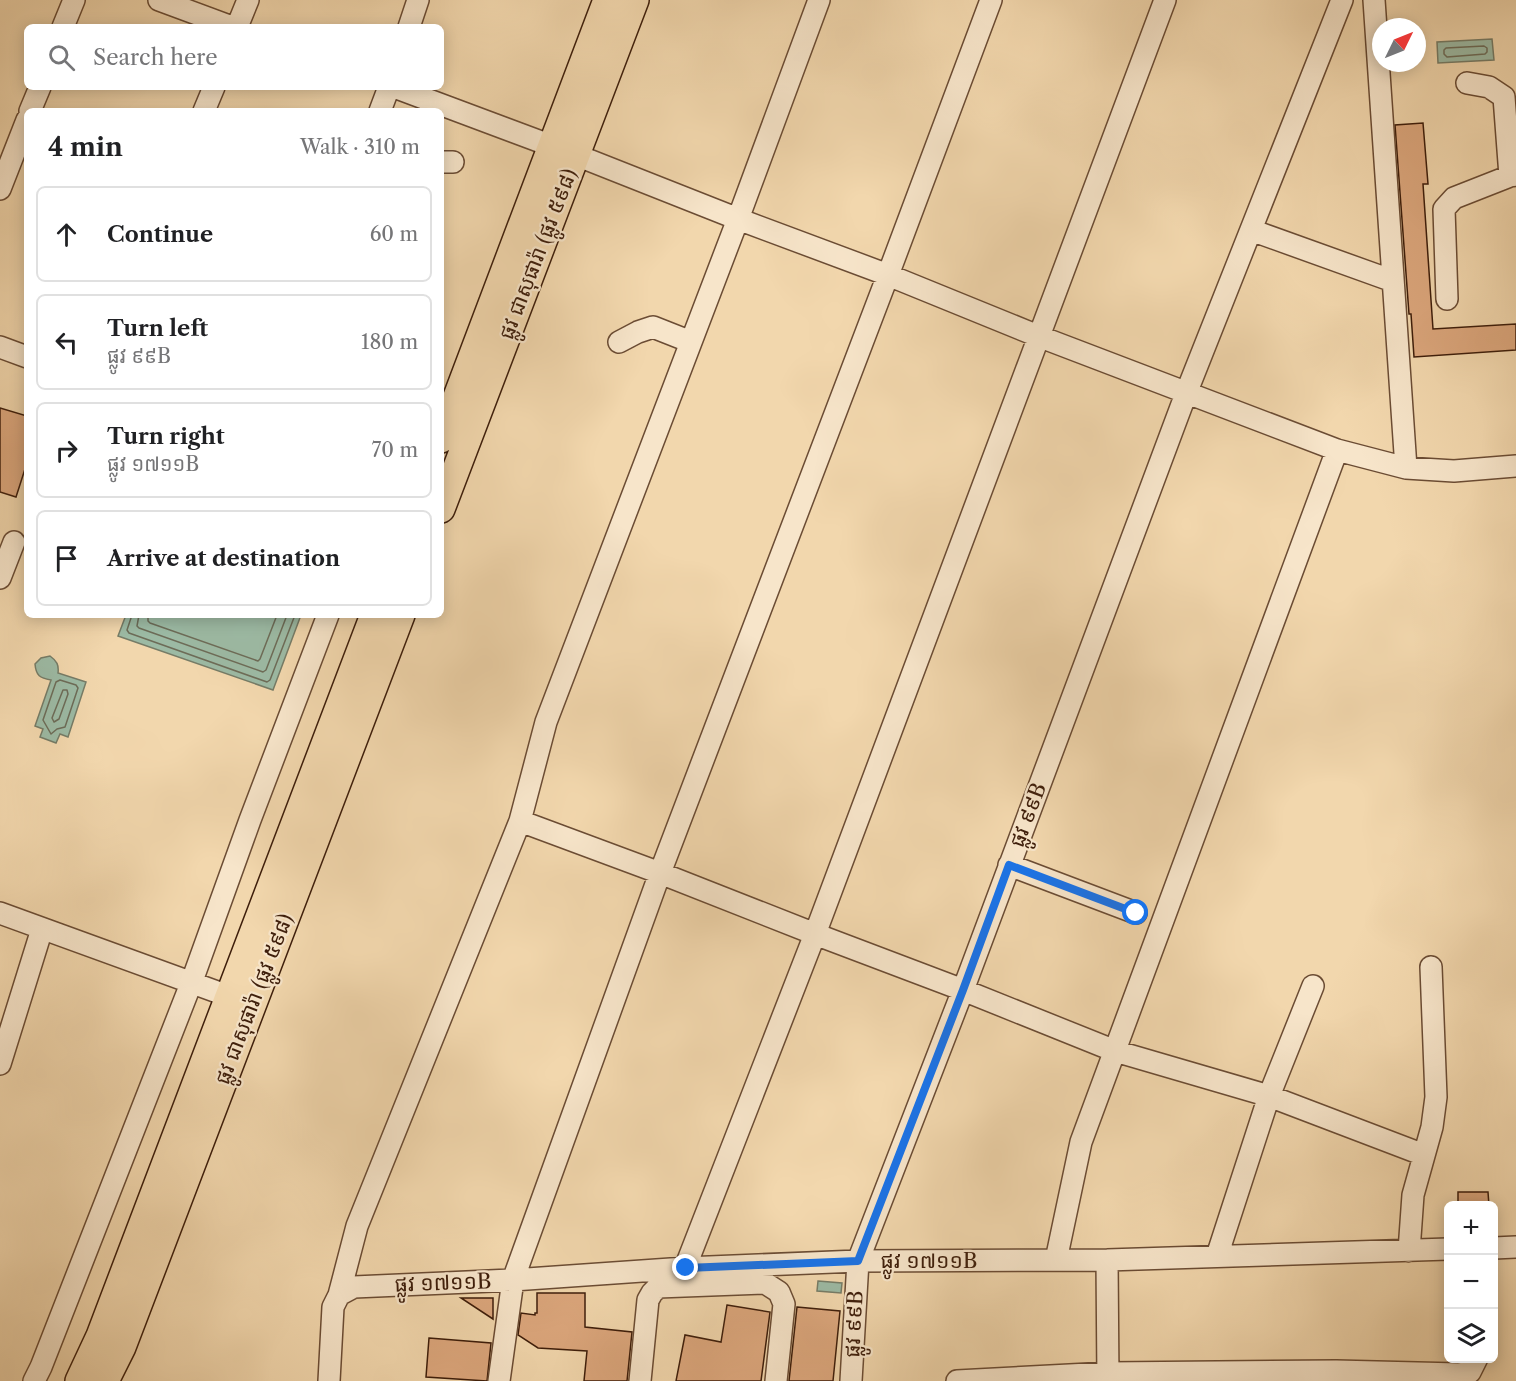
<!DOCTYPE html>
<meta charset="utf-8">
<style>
body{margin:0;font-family:"Libre Caslon Text","Noto Sans Khmer",serif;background:#f2f2f2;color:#202124}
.controls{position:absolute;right:18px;bottom:18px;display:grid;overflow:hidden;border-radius:9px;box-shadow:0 3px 15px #0003}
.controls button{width:54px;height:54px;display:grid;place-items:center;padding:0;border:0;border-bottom:2px solid #e0e0e0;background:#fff;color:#202124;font:30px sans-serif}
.compass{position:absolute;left:1372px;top:18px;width:54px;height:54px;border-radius:50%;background:#fff;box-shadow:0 3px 15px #0003;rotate:47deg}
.stop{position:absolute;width:18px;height:18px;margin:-14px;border:4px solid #1a73e8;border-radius:50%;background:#fff}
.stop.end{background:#1a73e8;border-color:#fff;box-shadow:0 2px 6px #0008}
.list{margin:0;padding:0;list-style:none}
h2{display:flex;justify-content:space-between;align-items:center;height:78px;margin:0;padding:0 24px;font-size:26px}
h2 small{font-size:20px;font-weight:400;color:#757577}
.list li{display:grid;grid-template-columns:39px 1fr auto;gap:18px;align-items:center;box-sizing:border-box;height:96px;margin:0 12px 12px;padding:0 12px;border:2px solid #e0e0e0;border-radius:9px}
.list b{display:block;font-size:22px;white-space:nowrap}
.list p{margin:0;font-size:20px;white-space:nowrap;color:#757577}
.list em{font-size:20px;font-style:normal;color:#757577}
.icon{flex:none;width:33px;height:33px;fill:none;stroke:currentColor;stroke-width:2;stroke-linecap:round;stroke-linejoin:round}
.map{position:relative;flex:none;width:1516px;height:1381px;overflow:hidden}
.search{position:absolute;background:#fff;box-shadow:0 3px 15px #0003;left:24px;top:24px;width:420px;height:66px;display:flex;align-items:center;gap:15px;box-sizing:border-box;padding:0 21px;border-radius:9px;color:#757577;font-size:22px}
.panel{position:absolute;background:#fff;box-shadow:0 3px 15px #0003;left:24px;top:108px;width:420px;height:510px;border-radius:9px}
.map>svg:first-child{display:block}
.water{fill:#9cbaa4;stroke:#767c67;stroke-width:1.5}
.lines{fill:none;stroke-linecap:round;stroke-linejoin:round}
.shore{stroke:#6d6c58;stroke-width:1.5}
.building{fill:#dca77d;stroke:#3e1e0b;stroke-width:1.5}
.minor-casing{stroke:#6b4c34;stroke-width:24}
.major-casing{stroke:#3e1e0b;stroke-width:30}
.minor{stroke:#f7e5ca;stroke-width:21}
.major{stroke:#f2d7ad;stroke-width:27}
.route{stroke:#1a73e8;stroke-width:8}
.labels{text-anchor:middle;stroke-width:4.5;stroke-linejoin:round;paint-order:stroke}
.street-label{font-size:21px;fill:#3e1e0b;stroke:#f7e5ca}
</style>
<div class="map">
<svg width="1516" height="1381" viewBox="0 0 1516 1381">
<rect width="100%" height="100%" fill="#f2d7ad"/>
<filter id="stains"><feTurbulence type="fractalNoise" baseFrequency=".00333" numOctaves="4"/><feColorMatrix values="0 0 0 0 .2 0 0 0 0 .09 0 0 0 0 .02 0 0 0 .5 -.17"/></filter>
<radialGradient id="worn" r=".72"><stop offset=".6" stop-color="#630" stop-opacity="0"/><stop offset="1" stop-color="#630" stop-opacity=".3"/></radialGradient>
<path class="water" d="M1492,39L1494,60L1438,63L1437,42Z
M126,615H301L273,690L118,636Z
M50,656C57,661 59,665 58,673L86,682L68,737L60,734L56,743L40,737L43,729L35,726L51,680C40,678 36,676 35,664L41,658Z
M818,1281L842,1283L841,1293L817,1291Z"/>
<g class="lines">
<path class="shore" d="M1484,46L1487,48V52L1485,54L1447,57L1444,54V50L1446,48Z
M132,615L127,630L129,633L267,682L270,680L295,615
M139,615L137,626L139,628L263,672L266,670L287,615
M148,615V621L150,623L258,661L260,659L277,615
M60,680L76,685L78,688L65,727L57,729L51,734L43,720L56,682Z
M63,690H67L68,694L59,719L54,722L52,718Z"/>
</g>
<path class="building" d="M1423,123L1428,184H1423L1433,329L1516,324V350L1414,357L1411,314H1409L1395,125Z
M0,408L27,416V469H25L16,497L0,492Z
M1458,1192H1488L1489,1206H1458Z
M537,1293H585V1327L632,1332L627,1381H584L587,1351L538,1348L518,1335L521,1313L535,1315V1313H537Z
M461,1298H493V1319Z
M727,1305L770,1312L761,1381H676L685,1335L721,1342Z
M797,1307L840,1311L833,1381H789Z
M429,1338L491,1343L487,1381L426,1377Z"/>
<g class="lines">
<defs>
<path id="minor" d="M159,0L232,27
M1374,0L1406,468
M63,27L74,0
M237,27L248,0
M409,27L418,0
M1467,83L1489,87L1504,97L1510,176
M394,87L576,155L738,219L888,275L1038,336L1337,450L1406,468L1454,471L1516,466
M30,111L40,87
M204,111L214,87
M380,111L389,87
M441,162H453
M0,189L27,120
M1251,230L1393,281
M1447,299L1444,209L1454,198L1510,176L1516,175
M619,342L638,332L653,327L691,342
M0,347L27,357
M0,578L14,542
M520,821L660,873L815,934L963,990L1115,1051L1269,1096L1424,1155
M1009,865L1136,913
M0,913L242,1001
M0,1064L42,929
M1494,1248L1516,1247
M1409,1251L1413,1195L1432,1127L1436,1097L1431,967
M1217,1256L1269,1096L1313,986
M1056,1260L1081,1142L1337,450
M1107,1260L1108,1381
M685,1268L815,934L1165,0
M339,1295L354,1287L513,1280L685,1268L858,1261L1107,1260L1448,1249
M34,1381L41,1367L192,981L250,820L328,615
M329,1381L333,1307L339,1295L357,1226L520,821L546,722L738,219L819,0
M499,1381L513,1280L660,873L888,275L991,0
M640,1381L648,1300L652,1293L658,1287L765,1283L779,1292L784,1304L776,1381
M851,1381L858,1261L963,990L1187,391L1342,0
M957,1381L1108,1373L1336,1371L1458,1374L1470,1372L1477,1358"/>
<path id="major" d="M441,439L607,0
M441,509L635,0
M79,1381L100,1336L374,615
M105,1381L122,1347L401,615"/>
</defs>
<use href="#minor" class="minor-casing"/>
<use href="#major" class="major-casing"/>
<use href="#minor" class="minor"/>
<use href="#major" class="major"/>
</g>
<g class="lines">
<path class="route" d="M686,1268L858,1261L963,990L1009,865L1136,913"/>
</g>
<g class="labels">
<g class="street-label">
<text transform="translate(538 254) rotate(-69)" y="7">ផ្លូវ ជាសុផារ៉ា (ផ្លូវ ៥៩៨)</text>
<text transform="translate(1028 815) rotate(-69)" y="7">ផ្លូវ ៩៩B</text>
<text transform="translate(254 999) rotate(-69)" y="7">ផ្លូវ ជាសុផារ៉ា (ផ្លូវ ៥៩៨)</text>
<text x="929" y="1268">ផ្លូវ ១៧១១B</text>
<text transform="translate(443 1283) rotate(-2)" y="7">ផ្លូវ ១៧១១B</text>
<text transform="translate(854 1324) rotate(-87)" y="7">ផ្លូវ ៩៩B</text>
</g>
</g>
<rect width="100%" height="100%" filter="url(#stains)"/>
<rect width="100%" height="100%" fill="url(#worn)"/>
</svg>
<div class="controls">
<button>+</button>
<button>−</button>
<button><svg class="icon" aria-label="layers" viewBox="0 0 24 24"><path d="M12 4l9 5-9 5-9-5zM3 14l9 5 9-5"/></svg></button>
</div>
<svg class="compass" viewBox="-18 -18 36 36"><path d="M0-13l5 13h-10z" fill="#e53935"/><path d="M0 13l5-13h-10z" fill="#757577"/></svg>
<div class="stop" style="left:1136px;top:913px"></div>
<div class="stop end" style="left:686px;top:1268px"></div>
<div class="search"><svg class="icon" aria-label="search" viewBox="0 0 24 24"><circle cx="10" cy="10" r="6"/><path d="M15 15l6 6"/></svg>Search here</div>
<section class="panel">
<h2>4 min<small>Walk · 310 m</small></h2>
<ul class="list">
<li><svg class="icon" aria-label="ahead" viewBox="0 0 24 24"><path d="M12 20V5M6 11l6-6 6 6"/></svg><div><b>Continue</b></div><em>60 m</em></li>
<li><svg class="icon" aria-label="left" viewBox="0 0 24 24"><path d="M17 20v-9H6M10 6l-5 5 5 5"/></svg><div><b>Turn left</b><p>ផ្លូវ ៩៩B</p></div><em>180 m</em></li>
<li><svg class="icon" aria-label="right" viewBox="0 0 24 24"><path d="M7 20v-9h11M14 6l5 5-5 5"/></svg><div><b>Turn right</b><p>ផ្លូវ ១៧១១B</p></div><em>70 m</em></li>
<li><svg class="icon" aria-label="arrive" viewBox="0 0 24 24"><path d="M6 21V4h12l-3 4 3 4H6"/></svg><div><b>Arrive at destination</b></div></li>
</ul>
</section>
</div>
